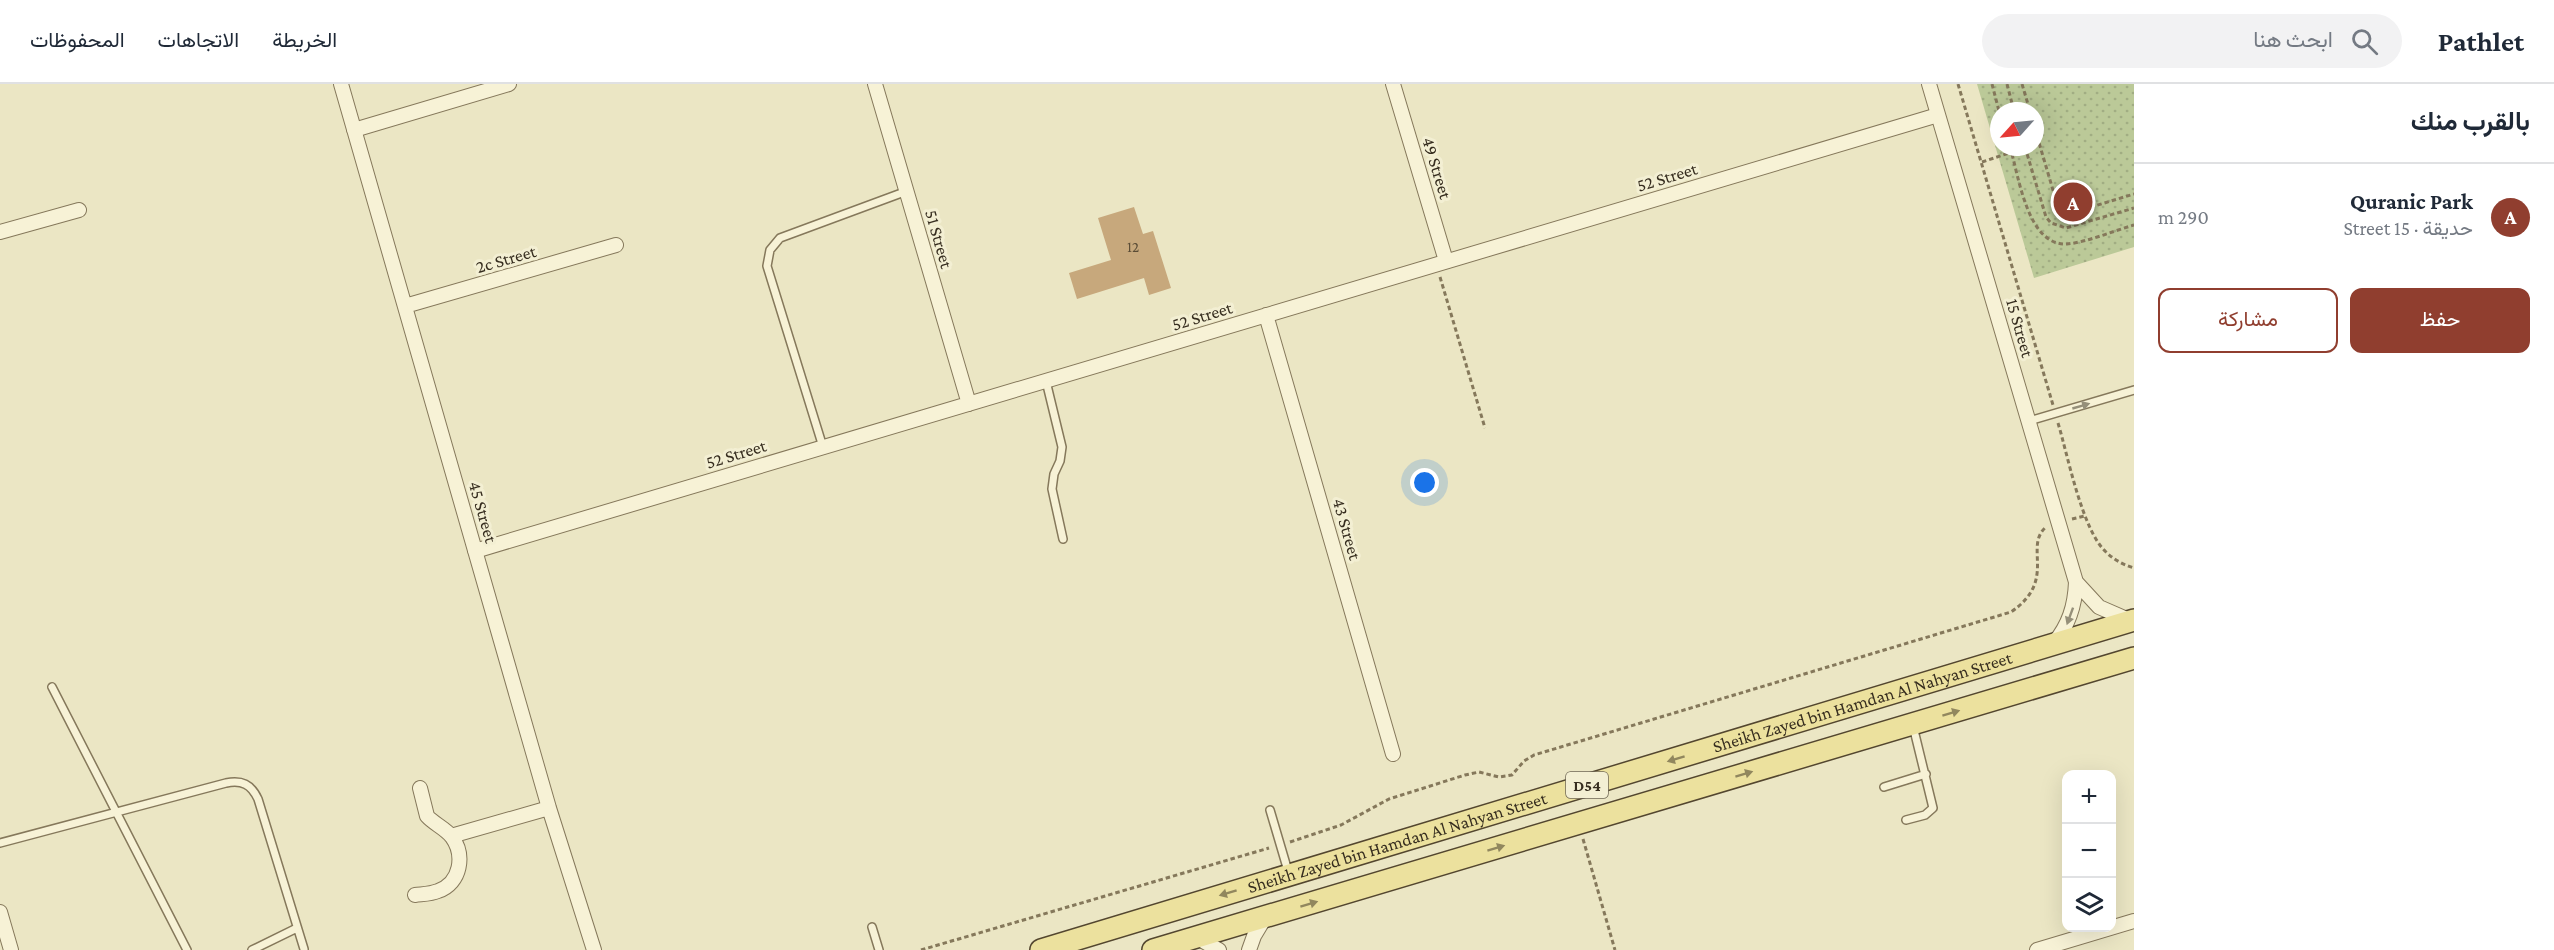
<!DOCTYPE html>
<html lang="ar">
<meta charset="utf-8">
<style>
body{margin:0;font-family:"Crimson Pro",Vazirmatn,serif;background:#f2f2f3;color:#1f2937;direction:rtl}
.controls{position:absolute;right:18px;bottom:18px;display:grid;overflow:hidden;border-radius:12px;box-shadow:0 6px 24px #0002}
.controls button{width:54px;height:54px;display:grid;place-items:center;padding:0;border:0;border-bottom:2px solid #e0e1e3;background:#fff;color:#1f2937;font:30px sans-serif}
.compass{position:absolute;left:1990px;top:18px;width:54px;height:54px;border-radius:50%;background:#fff;box-shadow:0 6px 24px #0002;rotate:243deg}
.you{position:absolute;left:1425px;top:399px;width:21px;height:21px;margin:-15px;border:4px solid #fff;border-radius:50%;background:#1a73e8;box-shadow:0 0 0 9px #1a73e833}
.badge{display:grid;place-items:center;width:39px;height:39px;border-radius:50%;background:#903e2f;color:#fff;font-size:20px;font-weight:700}
.pin{position:absolute;translate:-50% -50%;border:3px solid #fff;box-shadow:0 2px 6px #0006}
.list{margin:0;padding:0;list-style:none}
h2{display:flex;justify-content:space-between;align-items:center;height:78px;margin:0;padding:0 24px;font-size:26px}
h2 small{font-size:20px;font-weight:400;color:#747a83}
.list li{display:grid;grid-template-columns:39px 1fr auto;gap:18px;align-items:center;box-sizing:border-box;height:108px;padding:0 24px;border-top:2px solid #e0e1e3}
.list b{display:block;font-size:22px;white-space:nowrap}
.list p{margin:0;font-size:20px;white-space:nowrap;color:#747a83}
.list em{font-size:20px;font-style:normal;color:#747a83}
.actions{display:flex;gap:12px;padding:18px 24px}
.actions a{flex:1;padding:14px 0;border:2px solid #903e2f;border-radius:12px;text-align:center;font-size:21px;color:#903e2f}
.actions .main{background:#903e2f;color:#fff}
.icon{flex:none;width:33px;height:33px;fill:none;stroke:currentColor;stroke-width:2;stroke-linecap:round;stroke-linejoin:round}
.map{position:relative;flex:none;width:2134px;height:866px;overflow:hidden;direction:ltr}
header{display:flex;align-items:center;gap:36px;box-sizing:border-box;height:84px;padding:0 30px;background:#fff;border-bottom:2px solid #e0e1e3}
header strong{font-size:28px}
nav{display:flex;gap:33px;margin-inline-start:auto;font-size:21px}
.search{width:420px;height:54px;background:#f2f2f3;display:flex;align-items:center;gap:15px;box-sizing:border-box;padding:0 21px;border-radius:33px;color:#747a83;font-size:22px}
main{display:flex}
aside{flex:1;background:#fff}
.map>svg:first-child{display:block}
.park{fill:url(#park-dots);fill-rule:evenodd}
.building{fill:#c7a87c}
.lines{fill:none;stroke-linecap:round;stroke-linejoin:round}
.service-casing{stroke:#85785b;stroke-width:10}
.minor-casing{stroke:#85785b;stroke-width:16}
.primary-casing{stroke:#53462f;stroke-width:24}
.path{stroke:#85785b;stroke-width:3;stroke-dasharray:4.5 3;stroke-linecap:butt}
.service{stroke:#f7f2d6;stroke-width:7}
.minor{stroke:#f7f2d6;stroke-width:14}
.primary{stroke:#ece19e;stroke-width:21}
.oneway{fill:#96907a}
.oneway2{fill:#91875e}
.labels{text-anchor:middle;stroke-width:6;stroke-linejoin:round;paint-order:stroke}
.number-label{font-size:15px;fill:#5a4c36}
.shield{fill:#f3efd3;stroke:#6f6755;stroke-width:1.5}
.shield-label{font-size:16px;font-weight:bold;fill:#362d1f}
.street-label{font-size:18px;fill:#362d1f;stroke:#f3efd3}
</style>
<header>
<strong>Pathlet</strong>
<div class="search"><svg class="icon" aria-label="search" viewBox="0 0 24 24"><circle cx="10" cy="10" r="6"/><path d="M15 15l6 6"/></svg>ابحث هنا</div>
<nav><a>الخريطة</a><a>الاتجاهات</a><a>المحفوظات</a></nav>
</header>
<main>
<aside>
<h2>بالقرب منك<small></small></h2>
<ul class="list">
<li><span class="badge">A</span><div><b>Quranic Park</b><p>حديقة · 15 Street</p></div><em>290 m</em></li>
</ul>
<div class="actions"><a class="main">حفظ</a><a>مشاركة</a></div>
</aside>
<div class="map">
<svg width="2134" height="866" viewBox="0 0 2134 866">
<defs>
<pattern id="park-dots" width="8" height="8" patternUnits="userSpaceOnUse" patternTransform="scale(1.5)"><rect width="8" height="8" fill="#bbc998"/><path d="M2 2h.1M6 6h.1" fill="none" stroke="#a1ad83" stroke-width="1.8" stroke-linecap="round"/></pattern>
</defs>
<rect width="100%" height="100%" fill="#ebe6c4"/>
<path class="park" d="M1977,0H2134V163L2034,194ZM1999,27H2035V63H1999Z"/>
<path class="building" d="M1134,123L1143,150L1153,147L1171,204L1149,211L1144,194L1077,215L1069,189L1111,176L1098,134Z"/>
<g class="lines">
<defs>
<path id="service" d="M1046,297L1062,363L1060,377L1054,390L1052,405L1063,455
M2029,337L2134,306
M823,363L767,182L770,166L780,154L907,107
M52,603L187,866
M1884,703L1926,690
M1270,726L1288,787
M1906,736L1925,731L1933,724L1913,642
M0,759L226,699C242,696 251,700 258,715L304,865
M872,843L879,866
M252,866L297,844"/>
<path id="minor" d="M341,0L549,724L594,866
M875,0L969,320
M1393,0L1446,177
M1929,0L2076,498C2075,522 2069,541 2054,559
M354,46L509,0
M0,148L79,126
M405,222L616,161
M1266,231L1393,670
M475,467L1938,31
M2076,498L2099,523L2131,537
M451,752L549,724
M415,811C423,810 431,810 438,807C461,799 465,771 452,753C445,744 434,740 427,732L420,704
M0,828L11,866
M1196,853L1219,866
M1249,866L1254,852L1266,832
M2037,866L2134,837"/>
<g id="primary">
<path id="s1" d="M1041,866L2134,536"/>
<path d="M1153,866L2134,574"/>
</g>
</defs>
<use href="#service" class="service-casing"/>
<use href="#minor" class="minor-casing"/>
<use href="#primary" class="primary-casing"/>
<path class="path" d="M1958,0L2053,321
M1992,0L1999,27
M2007,0L2014,27
M2022,0L2030,27
M2035,45L2060,130L2065,131L2134,110
M2010,63C2019,92 2027,162 2067,160C2088,158 2113,147 2134,141
M2025,63L2046,133L2051,139L2066,144L2134,124
M1982,78L2012,68
M1440,193L1485,344
M2058,339C2068,372 2082,446 2106,468C2114,476 2124,481 2134,484
M2072,435L2085,432
M1583,755L1615,866
M1290,758L1341,741L1389,715L1465,691L1479,688L1499,693L1512,691L1524,677L1534,671L2011,528C2058,496 2023,463 2046,443
M921,866L1269,764"/>
<use href="#service" class="service"/>
<use href="#minor" class="minor"/>
<use href="#primary" class="primary"/>
</g>
<defs><path id="oneway-solid" d="M-6-.8H1V-3.2L6.5 0L1 3.2V.8H-6Z" transform="scale(1.5)"/></defs>
<g class="oneway">
<use href="#oneway-solid" transform="translate(2081 322) rotate(-16)"/>
<use href="#oneway-solid" transform="translate(2070 532) rotate(110)"/>
</g>
<g class="oneway2">
<use href="#oneway-solid" transform="translate(1951 629) rotate(-17)"/>
<use href="#oneway-solid" transform="translate(1676 675) rotate(163)"/>
<use href="#oneway-solid" transform="translate(1744 690) rotate(-17)"/>
<use href="#oneway-solid" transform="translate(1496 764) rotate(-17)"/>
<use href="#oneway-solid" transform="translate(1228 809) rotate(163)"/>
<use href="#oneway-solid" transform="translate(1309 820) rotate(-17)"/>
</g>
<g class="labels">
<g class="number-label">
<text x="1133" y="168">12</text>
</g>
<rect class="shield" x="1566" y="688" width="42" height="26" rx="4.5"/>
<g class="shield-label">
<text x="1587" y="707">D54</text>
</g>
<g class="street-label">
<text transform="translate(1437 84) rotate(73)" y="6">49 Street</text>
<text transform="translate(1667 93) rotate(-17)" y="6">52 Street</text>
<text transform="translate(939 155) rotate(74)" y="6">51 Street</text>
<text transform="translate(506 175) rotate(-16)" y="6">2c Street</text>
<text transform="translate(1202 232) rotate(-17)" y="6">52 Street</text>
<text transform="translate(2020 244) rotate(74)" y="6">15 Street</text>
<text transform="translate(736 370) rotate(-17)" y="6">52 Street</text>
<text transform="translate(483 428) rotate(74)" y="6">45 Street</text>
<text transform="translate(1347 445) rotate(74)" y="6">43 Street</text>
<text dy="6" stroke="none"><textPath href="#s1" startOffset="858">Sheikh Zayed bin Hamdan Al Nahyan Street</textPath></text>
<text dy="6" stroke="none"><textPath href="#s1" startOffset="372">Sheikh Zayed bin Hamdan Al Nahyan Street</textPath></text>
</g>
</g>
</svg>
<div class="controls">
<button>+</button>
<button>−</button>
<button><svg class="icon" aria-label="layers" viewBox="0 0 24 24"><path d="M12 4l9 5-9 5-9-5zM3 14l9 5 9-5"/></svg></button>
</div>
<svg class="compass" viewBox="-18 -18 36 36"><path d="M0-13l5 13h-10z" fill="#e53935"/><path d="M0 13l5-13h-10z" fill="#747a83"/></svg>
<div class="you"></div>
<div class="pin badge" style="left:2073px;top:118px">A</div>
</div>
</main>
